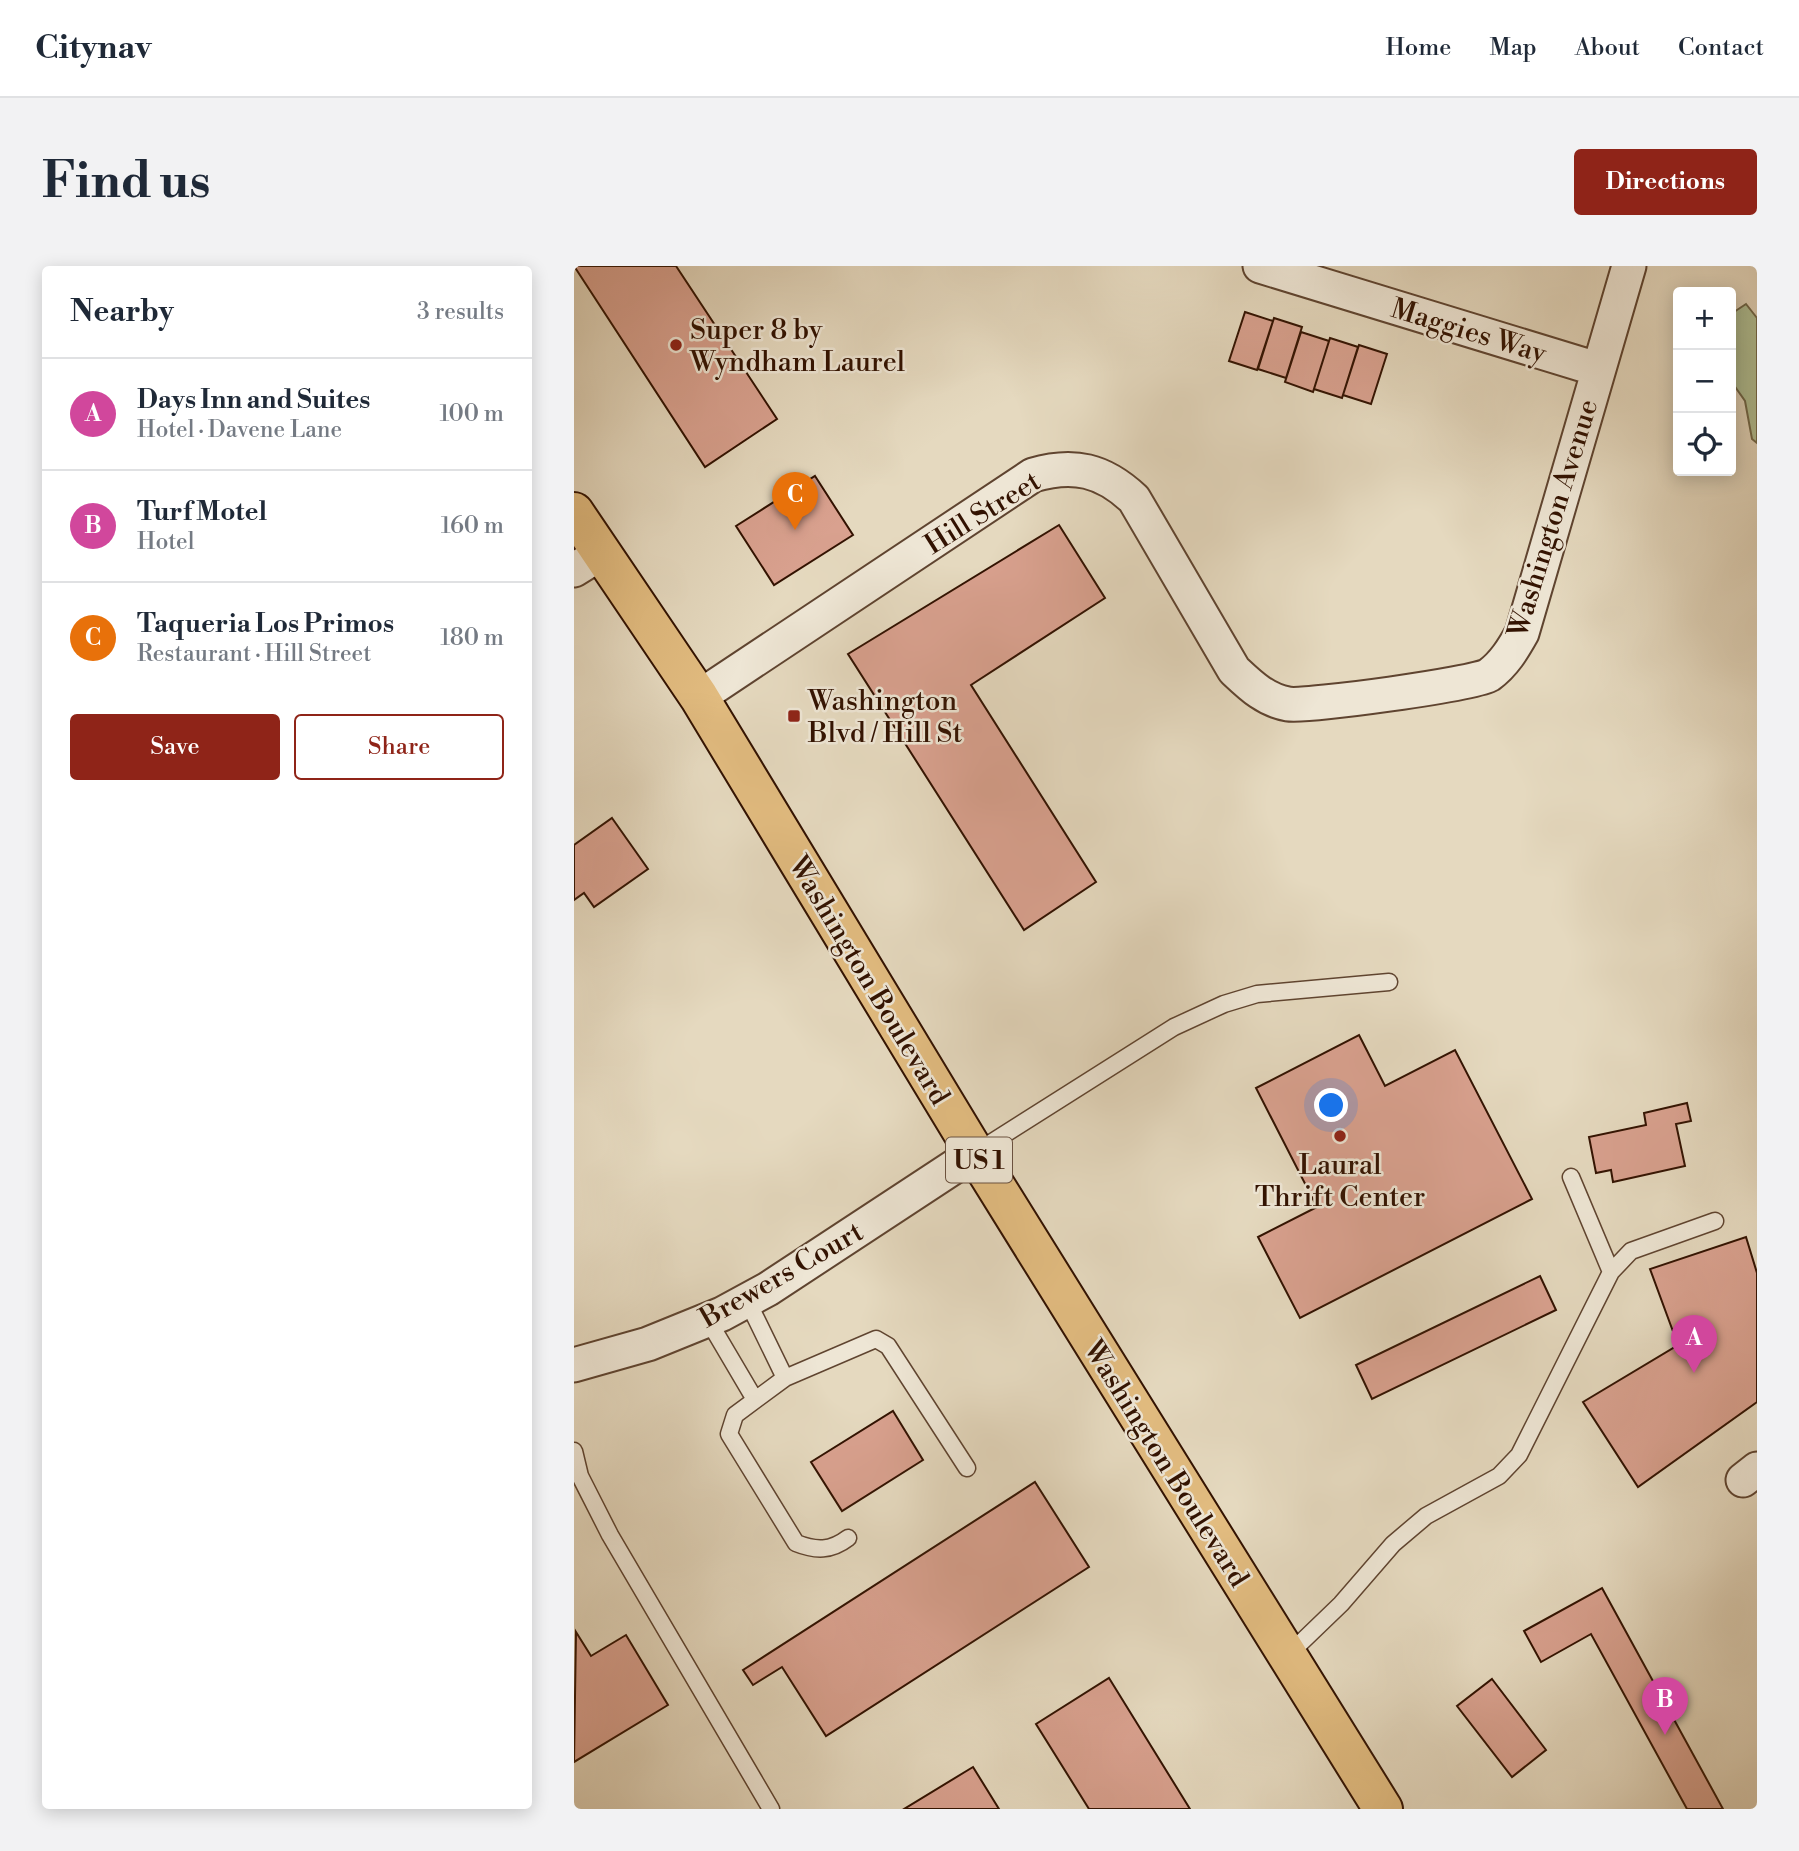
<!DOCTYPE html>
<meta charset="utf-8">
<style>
body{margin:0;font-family:"Libre Bodoni",serif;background:#f2f2f3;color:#1f2937}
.controls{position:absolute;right:21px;top:21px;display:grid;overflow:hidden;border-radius:7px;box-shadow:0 4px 18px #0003}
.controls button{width:63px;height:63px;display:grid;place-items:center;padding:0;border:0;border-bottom:2px solid #e0e1e3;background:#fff;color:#1f2937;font:35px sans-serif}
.you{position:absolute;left:758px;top:840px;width:24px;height:24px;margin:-18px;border:5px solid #fff;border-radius:50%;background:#1a73e8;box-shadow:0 0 0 10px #1a73e833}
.badge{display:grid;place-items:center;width:46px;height:46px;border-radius:50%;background:#8f2418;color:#fff;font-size:23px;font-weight:700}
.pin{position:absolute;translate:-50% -58px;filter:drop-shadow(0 2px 4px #0008)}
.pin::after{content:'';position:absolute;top:37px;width:24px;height:21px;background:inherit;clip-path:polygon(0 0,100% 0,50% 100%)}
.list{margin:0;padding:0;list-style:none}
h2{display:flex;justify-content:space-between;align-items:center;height:91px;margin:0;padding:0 28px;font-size:30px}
h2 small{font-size:23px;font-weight:400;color:#747a83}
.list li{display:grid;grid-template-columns:46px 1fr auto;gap:21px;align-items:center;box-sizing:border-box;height:112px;padding:0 28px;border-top:2px solid #e0e1e3}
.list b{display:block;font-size:26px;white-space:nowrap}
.list p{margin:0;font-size:23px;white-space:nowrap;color:#747a83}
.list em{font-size:23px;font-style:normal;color:#747a83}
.actions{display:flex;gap:14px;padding:21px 28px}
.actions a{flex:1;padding:16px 0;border:2px solid #8f2418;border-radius:7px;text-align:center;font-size:24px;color:#8f2418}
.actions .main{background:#8f2418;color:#fff}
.icon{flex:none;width:38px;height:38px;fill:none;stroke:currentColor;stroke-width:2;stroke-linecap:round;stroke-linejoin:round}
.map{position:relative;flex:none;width:1183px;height:1543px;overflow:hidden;border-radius:7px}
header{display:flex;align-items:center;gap:42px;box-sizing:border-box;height:98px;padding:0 35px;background:#fff;border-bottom:2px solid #e0e1e3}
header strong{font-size:33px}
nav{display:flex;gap:38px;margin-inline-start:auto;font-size:24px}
.intro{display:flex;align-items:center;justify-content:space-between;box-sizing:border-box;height:168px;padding:0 42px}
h1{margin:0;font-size:49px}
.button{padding:18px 32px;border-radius:7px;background:#8f2418;color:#fff;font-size:24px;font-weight:700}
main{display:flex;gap:42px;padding:0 42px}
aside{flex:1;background:#fff;border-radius:7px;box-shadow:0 4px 18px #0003}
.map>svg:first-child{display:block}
.park{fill:#b0c095;stroke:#71694b;stroke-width:2}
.building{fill:#d9a18f;stroke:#321201;stroke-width:2}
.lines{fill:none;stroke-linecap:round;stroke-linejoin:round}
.lane-casing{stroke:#5f4430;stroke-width:19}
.street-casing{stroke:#5f4430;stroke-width:37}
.primary-casing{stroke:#321201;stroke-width:42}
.lane{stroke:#eee6d5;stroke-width:16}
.street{stroke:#eee6d5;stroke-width:33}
.primary{stroke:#e2bc80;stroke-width:38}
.poi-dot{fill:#8f2418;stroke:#eee6d5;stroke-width:2.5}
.labels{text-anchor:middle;stroke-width:5;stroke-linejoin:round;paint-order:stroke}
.shield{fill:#eee6d5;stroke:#6a5241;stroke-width:2}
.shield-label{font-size:26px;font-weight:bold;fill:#321201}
.poi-label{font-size:28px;fill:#321201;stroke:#eee6d5;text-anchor:start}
.street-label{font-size:28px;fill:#321201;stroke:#eee6d5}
</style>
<header>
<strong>Citynav</strong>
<nav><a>Home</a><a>Map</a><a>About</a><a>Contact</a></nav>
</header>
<div class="intro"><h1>Find us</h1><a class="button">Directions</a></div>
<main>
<aside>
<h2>Nearby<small>3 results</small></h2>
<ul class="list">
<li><span class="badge" style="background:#d1479c">A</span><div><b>Days Inn and Suites</b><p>Hotel · Davene Lane</p></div><em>100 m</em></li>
<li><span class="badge" style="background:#d1479c">B</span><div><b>Turf Motel</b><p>Hotel</p></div><em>160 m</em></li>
<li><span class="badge" style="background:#e8710a">C</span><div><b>Taqueria Los Primos</b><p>Restaurant · Hill Street</p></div><em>180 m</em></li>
</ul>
<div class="actions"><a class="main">Save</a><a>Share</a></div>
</aside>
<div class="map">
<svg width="1183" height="1543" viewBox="0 0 1183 1543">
<rect width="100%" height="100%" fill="#e5d9bf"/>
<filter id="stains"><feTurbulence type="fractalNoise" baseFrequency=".00286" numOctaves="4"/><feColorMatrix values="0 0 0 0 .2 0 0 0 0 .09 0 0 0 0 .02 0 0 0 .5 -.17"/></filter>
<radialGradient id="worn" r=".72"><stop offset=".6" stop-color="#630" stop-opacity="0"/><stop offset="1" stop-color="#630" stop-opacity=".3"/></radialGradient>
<path class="park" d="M1172,38L1183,52V177L1178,173L1171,135L1157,115V48Z"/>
<path class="building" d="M0,0H102L203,153L131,201Z
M671,46L699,55L683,104L655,95Z
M700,52L728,61L712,112L684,103Z
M727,66L755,75L739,126L711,116Z
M756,72L784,81L768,132L740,123Z
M785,79L813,88L797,138L769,129Z
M241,210L279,269L200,319L162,260Z
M485,259L531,332L397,419L522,616L450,664L274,388Z
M38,552L74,603L20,641L10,627L0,634V579Z
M785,769L811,820L881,784L958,933L726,1052L684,971L743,941L682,822Z
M1113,837L1117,855L1102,858L1111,900L1039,916L1037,904L1022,907L1015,871L1072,859L1070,847Z
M1172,971L1183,1007V1136L1064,1221L1009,1136L1104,1079L1076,1003Z
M966,1010L982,1044L798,1133L782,1099Z
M319,1145L349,1194L268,1245L237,1196Z
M461,1216L515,1301L252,1470L208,1401L179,1419L169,1404Z
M1028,1322L1149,1543H1113L1017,1368L967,1396L950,1365Z
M2,1366L17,1390L52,1369L94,1439L0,1496Z
M535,1412L616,1543H515L462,1458Z
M918,1413L972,1484L938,1511L883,1440Z
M399,1501L425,1543H330Z"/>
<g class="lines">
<defs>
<path id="lane" d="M401,887L600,761L650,738L683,728L815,716
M997,911L1037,1006
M173,1034L211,1112
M134,1054L180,1132
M0,1185L6,1210L36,1269L197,1543
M274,1272C257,1285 242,1285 222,1277L155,1168L161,1149L211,1112L302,1073L314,1080L393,1202
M713,1390L767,1338L819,1278L852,1250L925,1210L945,1189L1037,1006L1057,985L1141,955"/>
<path id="street" d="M686,0L1023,103
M0,304L29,286
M125,431L459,209C500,197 529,204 560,233L660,404C676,419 691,434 714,438C733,441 901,418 915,409C930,398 939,383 948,367L1055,0
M0,1099L74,1078L148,1048L194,1023L401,887
M1169,1214L1183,1203"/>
<path id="primary" d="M0,246L125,431L401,887L809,1543"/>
</defs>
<use href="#lane" class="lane-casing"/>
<use href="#street" class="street-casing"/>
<use href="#primary" class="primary-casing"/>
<use href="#lane" class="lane"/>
<use href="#street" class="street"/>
<use href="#primary" class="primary"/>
</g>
<g class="poi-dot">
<circle cx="102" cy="79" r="7"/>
<rect x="213" y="443" width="14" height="14" rx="3.5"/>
<circle cx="766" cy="870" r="7"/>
</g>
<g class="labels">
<rect class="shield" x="372" y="871.5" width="66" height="45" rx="5"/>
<g class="shield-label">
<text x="405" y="903">US 1</text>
</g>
<g class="poi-label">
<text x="116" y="73">Super 8 by<tspan x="116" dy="32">Wyndham Laurel</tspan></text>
<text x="234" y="444">Washington<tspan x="234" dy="32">Blvd / Hill St</tspan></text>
<text x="766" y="908" text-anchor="middle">Laural<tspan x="766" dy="32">Thrift Center</tspan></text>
</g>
<g class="street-label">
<text transform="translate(895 64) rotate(17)" y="10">Maggies Way</text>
<text transform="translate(408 246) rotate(-32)" y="10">Hill Street</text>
<text transform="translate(978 252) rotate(-73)" y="10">Washington Avenue</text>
<text transform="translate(296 714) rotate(59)" y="10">Washington Boulevard</text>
<text transform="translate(207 1008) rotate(-30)" y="10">Brewers Court</text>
<text transform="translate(593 1197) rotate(58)" y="10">Washington Boulevard</text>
</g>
</g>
<rect width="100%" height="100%" filter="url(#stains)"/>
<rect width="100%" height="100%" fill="url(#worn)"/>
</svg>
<div class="controls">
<button>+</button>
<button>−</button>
<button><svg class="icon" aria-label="locate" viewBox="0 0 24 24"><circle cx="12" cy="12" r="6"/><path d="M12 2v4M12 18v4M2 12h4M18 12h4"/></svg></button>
</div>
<div class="you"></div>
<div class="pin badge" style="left:1120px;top:1107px;background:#d1479c">A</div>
<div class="pin badge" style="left:1091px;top:1469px;background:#d1479c">B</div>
<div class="pin badge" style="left:221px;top:264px;background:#e8710a">C</div>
</div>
</main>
